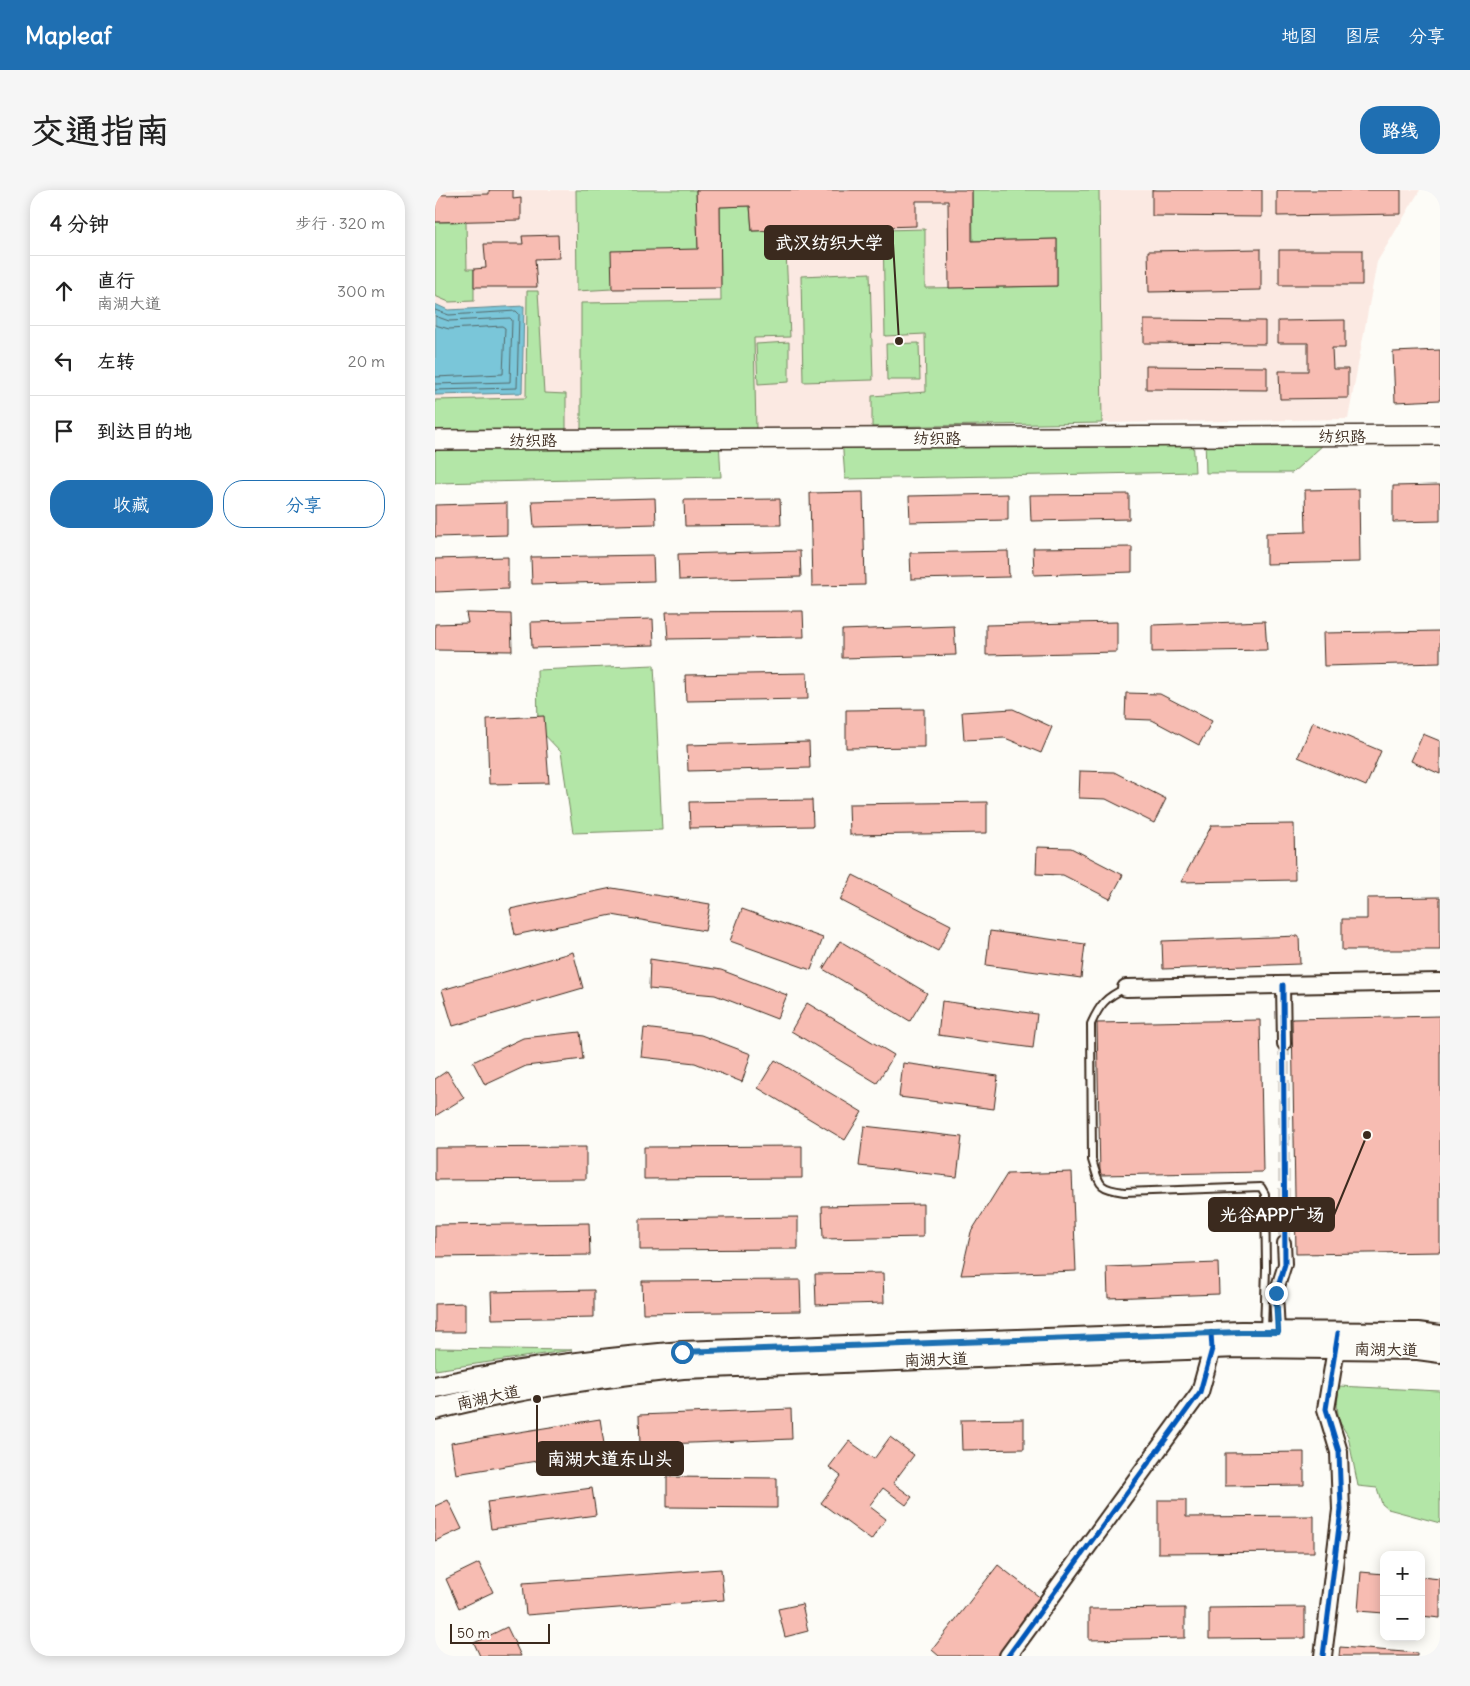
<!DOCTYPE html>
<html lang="zh">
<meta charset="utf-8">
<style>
body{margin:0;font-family:Delius,"LXGW WenKai TC",sans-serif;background:#f6f6f6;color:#222}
.controls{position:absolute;right:15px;bottom:15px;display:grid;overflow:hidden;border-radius:10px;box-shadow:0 2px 12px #0003}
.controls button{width:45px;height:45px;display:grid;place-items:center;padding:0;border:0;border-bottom:1px solid #e0e0e0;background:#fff;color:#222;font:25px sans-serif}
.scale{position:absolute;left:15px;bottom:12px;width:100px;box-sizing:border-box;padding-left:5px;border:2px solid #3b2a1e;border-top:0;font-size:14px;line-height:18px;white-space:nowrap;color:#3b2a1e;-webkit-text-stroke:4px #fdfcf7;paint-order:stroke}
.stop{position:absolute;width:15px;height:15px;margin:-11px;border:4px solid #1f6fb2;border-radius:50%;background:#fff}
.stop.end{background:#1f6fb2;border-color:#fff;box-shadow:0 1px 5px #0008}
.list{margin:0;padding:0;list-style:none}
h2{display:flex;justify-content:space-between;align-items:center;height:65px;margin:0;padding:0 20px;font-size:21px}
h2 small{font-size:16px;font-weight:400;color:#767676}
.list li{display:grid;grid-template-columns:32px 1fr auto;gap:15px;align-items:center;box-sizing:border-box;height:70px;padding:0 20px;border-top:1px solid #e0e0e0}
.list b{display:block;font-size:19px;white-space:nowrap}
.list p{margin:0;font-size:16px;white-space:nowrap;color:#767676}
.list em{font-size:16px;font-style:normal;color:#767676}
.actions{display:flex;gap:10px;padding:15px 20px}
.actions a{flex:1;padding:11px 0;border:1px solid #1f6fb2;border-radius:20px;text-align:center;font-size:18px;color:#1f6fb2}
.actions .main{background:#1f6fb2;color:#fff}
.icon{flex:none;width:28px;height:28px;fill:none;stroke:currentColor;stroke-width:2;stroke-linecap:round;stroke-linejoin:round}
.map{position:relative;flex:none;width:1005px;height:1466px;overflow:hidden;border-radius:20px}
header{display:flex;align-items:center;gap:30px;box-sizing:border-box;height:70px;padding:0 25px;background:#1f6fb2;color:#fff}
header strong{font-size:24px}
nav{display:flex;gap:28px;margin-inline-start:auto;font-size:18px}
.intro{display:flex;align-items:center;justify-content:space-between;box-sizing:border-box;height:120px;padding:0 30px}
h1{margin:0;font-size:35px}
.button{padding:12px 22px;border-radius:20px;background:#1f6fb2;color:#fff;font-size:18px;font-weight:700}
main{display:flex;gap:30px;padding:0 30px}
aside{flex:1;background:#fff;border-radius:20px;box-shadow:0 2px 12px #0003}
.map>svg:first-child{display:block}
.built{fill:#fbe9e2}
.green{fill:#b3e6a7;stroke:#778862}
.water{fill:#7ac6d9;stroke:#61888e}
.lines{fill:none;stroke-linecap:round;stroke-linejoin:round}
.shore{stroke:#546869;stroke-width:1}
.building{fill:#f7bcb2;stroke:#3b2a1e}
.minor-tunnel{stroke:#d6d2cc;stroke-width:12;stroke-dasharray:12 6;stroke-linecap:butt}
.service-casing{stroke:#3b2a1e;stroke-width:10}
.minor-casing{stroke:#3b2a1e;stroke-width:16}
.tertiary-casing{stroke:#3b2a1e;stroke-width:20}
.secondary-casing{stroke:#3b2a1e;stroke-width:22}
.primary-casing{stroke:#3b2a1e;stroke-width:24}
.service{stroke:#fdfcf7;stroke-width:6}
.minor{stroke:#fdfcf7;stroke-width:12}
.tertiary{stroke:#fdfcf7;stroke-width:16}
.secondary{stroke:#fdfcf7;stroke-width:19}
.primary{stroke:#fdfcf7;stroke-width:20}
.cycleway-casing{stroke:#fdfcf7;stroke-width:8}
.cycleway{stroke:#0057b8;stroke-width:5}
.route{stroke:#1f6fb2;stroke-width:6}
.labels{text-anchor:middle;stroke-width:4;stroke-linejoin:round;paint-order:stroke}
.street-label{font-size:16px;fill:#3b2a1e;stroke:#fdfcf7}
.leader{fill:none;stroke:#3b2a1e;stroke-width:2}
.callout-dot{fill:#3b2a1e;stroke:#fdfcf7;stroke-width:2}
.callout{fill:#3b2a1e;stroke:#3b2a1e;stroke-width:2}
.callout-label{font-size:18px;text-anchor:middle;font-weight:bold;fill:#fff}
</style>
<header>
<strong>Mapleaf</strong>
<nav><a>地图</a><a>图层</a><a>分享</a></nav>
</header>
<div class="intro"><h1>交通指南</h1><a class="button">路线</a></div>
<main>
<aside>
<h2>4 分钟<small>步行 · 320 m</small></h2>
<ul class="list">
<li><svg class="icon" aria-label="ahead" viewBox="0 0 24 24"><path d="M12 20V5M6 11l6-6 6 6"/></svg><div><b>直行</b><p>南湖大道</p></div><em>300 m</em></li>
<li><svg class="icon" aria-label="left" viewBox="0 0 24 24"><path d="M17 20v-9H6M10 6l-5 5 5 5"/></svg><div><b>左转</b></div><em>20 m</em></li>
<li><svg class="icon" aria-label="arrive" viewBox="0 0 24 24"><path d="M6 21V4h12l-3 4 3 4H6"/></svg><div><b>到达目的地</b></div></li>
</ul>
<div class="actions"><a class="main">收藏</a><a>分享</a></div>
</aside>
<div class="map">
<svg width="1005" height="1466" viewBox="0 0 1005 1466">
<rect width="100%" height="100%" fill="#fdfcf7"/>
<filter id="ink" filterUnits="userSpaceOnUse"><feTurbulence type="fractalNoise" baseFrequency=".02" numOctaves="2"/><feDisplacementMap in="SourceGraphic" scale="10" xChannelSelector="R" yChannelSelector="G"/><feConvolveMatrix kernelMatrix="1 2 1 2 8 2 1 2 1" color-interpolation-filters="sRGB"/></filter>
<g filter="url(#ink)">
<path class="built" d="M0,0H985L942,72L913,229L0,244Z"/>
<path class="green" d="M141,0H261L263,59L177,99L142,101Z
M537,0H664L667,233L437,237V206L491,202L490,144L450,146L448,40L490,39V98L622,96V49L538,51Z
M315,16L317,41L350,40L355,147L319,148L321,239L146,241V113L286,111L285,17Z
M0,32H31L32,79H39V111L14,112L0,106Z
M435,83L438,190L368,192L366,86Z
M92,101H103L109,203L131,204V242L0,244V210L91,208Z
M354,152V192L323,194L321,154Z
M484,153L485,190H452L451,154Z
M758,246L760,282L410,289L407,248Z
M770,246H898L857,283H771Z
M284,249L286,287L0,293V250Z
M219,475L227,640L138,643L126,562L103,538L102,480Z
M0,1158L137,1160L0,1180Z
M904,1196L1005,1201V1333L953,1319L947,1314L942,1298L923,1296L913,1246L904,1231L902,1216Z"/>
<path class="water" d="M0,114L13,120L89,116L87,203L0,205Z"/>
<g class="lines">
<path class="shore" d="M0,120L14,125L81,121L84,124L82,198L0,200
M0,126L14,131L75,128L77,130L75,192L0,194
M0,135L14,139L67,136L70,138L68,184L0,187"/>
</g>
<path class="building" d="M54,0H78V9L86,8V30L0,32V5L54,4Z
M261,0H537V51L622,49V96L514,98L513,11H481V36L317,41L315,16L285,17L286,98L177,99L176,61L263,59Z
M717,0H827V27L717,26Z
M842,0H966V24L842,26Z
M123,45L124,68L100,69L102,97H39V79L51,78L49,54H88L87,46Z
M826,59V100L714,102L713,61Z
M844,60H927V95H844Z
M709,130L830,131V154L709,153Z
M910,130V158H897L898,179H913V208L845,209L844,181H873V153H843V131Z
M1005,160V210L960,212L958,162Z
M711,176L832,177V200L711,199Z
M1005,295V331L958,332V296Z
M924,299L925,372L831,374V343L871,342L870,300Z
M428,302L430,395L377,396L375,303Z
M573,304V330L475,332L474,306Z
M694,304V329L596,331L595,305Z
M220,308L221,334L99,337L97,311Z
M345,309L346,335L250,336L249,310Z
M72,313V345L0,347V315Z
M697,357V382L599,385L598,358Z
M365,361L366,387L244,390L243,364Z
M573,361L574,387L476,389L475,363Z
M218,365L219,391L97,394L96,367Z
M73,367V399L0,402V369Z
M368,421L369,447L233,449L231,422Z
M31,423L76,424L77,461L0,460V434L33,433Z
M218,429L219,455L97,458L96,432Z
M830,431L832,460L717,462V435Z
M682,432V462L551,465V435Z
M519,436L521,465L407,468V440Z
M1005,441V473L889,476L888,443Z
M372,483L373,509L251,511L250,485Z
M691,503L725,504L777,531L764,555L717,530L690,529Z
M489,519V557L411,558V520Z
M578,519L617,537L606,563L570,548L529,550L527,522Z
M109,526L114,593L54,594L52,529Z
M878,532L946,561L931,596L863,567Z
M988,544L1005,551V584L976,571Z
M374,552L375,578L253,581L252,555Z
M645,581L679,582L731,609L719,633L671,609L644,608Z
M377,610L378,636L255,638L254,612Z
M552,612V643L415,645L414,614Z
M859,634L860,690L746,692L777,635Z
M602,657L636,658L688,685L675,709L628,685L601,684Z
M418,685L516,735L503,761L405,710Z
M177,698L275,714L270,741L177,725L80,745L75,719Z
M1005,707V760H907V729H932V708Z
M307,719L388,748L376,780L295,751Z
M555,741L650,754L646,788L551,775Z
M864,746L865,774L728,779L727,751Z
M405,751L492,803L475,831L388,779Z
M138,762L148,798L18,836L7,800Z
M215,769L286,780L352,805L342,829L280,805L214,799Z
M507,811L602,824L598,858L503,845Z
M372,813L459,865L442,893L356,841Z
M1005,826V1062L861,1064L857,829Z
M825,830L828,982L665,985L662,833Z
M209,838L266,845L316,864L307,892L260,873L206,867Z
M145,842L148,869L91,876L50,895L38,872L88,848Z
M340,870L427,922L410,950L323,898Z
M468,873L563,886L559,919L464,907Z
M12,881L29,908L0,926V889Z
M429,936L527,947L522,987L424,976Z
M367,956V988L209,989V957Z
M151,957V989L0,990V958Z
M637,982L641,1081L526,1085L536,1042L572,984Z
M488,1014V1047L388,1049L387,1016Z
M363,1027V1059L205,1060V1029Z
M154,1033L155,1065L0,1067V1035Z
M783,1073L784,1104L673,1108L672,1077Z
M448,1083L449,1113L381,1115L380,1084Z
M365,1090L366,1121L208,1123L207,1091Z
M159,1100V1127L57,1129L56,1102Z
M30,1113V1142H0V1114Z
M356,1219L357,1249L205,1255L204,1225Z
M165,1229L170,1260L21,1284L16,1253Z
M589,1229V1259L527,1260L526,1230Z
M455,1247L479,1265L458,1293L477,1307L471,1315L448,1298L434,1316L451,1329L436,1350L386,1313L406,1286L394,1277L414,1251L439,1269Z
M869,1262V1295L790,1296V1263Z
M232,1287L342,1288V1318L232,1317Z
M157,1298L161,1325L56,1339L52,1312Z
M13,1310L27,1339L0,1351V1316Z
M723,1310H751V1327L879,1326V1362L723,1363Z
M44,1373L58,1402L24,1418L11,1389Z
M563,1375L607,1409L563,1466H504L497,1460Z
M286,1379L289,1410L91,1425L88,1393Z
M926,1382L949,1384V1423L923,1421Z
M986,1387L1005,1389V1428L986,1426Z
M367,1414L373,1441L350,1447L343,1419Z
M870,1417V1448L774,1449V1418Z
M750,1418V1448L654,1450V1419Z
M72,1437L86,1466H45L39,1453Z
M905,1457L982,1463V1466H904Z"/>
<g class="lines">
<path class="minor-tunnel" d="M849,854V1053"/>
<defs>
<path id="service" d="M691,798C671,807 665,814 656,834L657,970C665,995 662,998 689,1002L826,997L830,1004L831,1078L829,1141"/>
<path id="minor" d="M848,795L849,854
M843,1142L841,1103L850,1074L849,1053"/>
<path id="tertiary" d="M691,798L1005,792
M573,1466L765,1202L777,1159V1148
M888,1466L906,1320L904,1262L891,1219L903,1147"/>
<path id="secondary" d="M0,250L1005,245"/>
<path id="primary" d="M0,1197C82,1179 164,1169 247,1162L806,1142L983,1143L1005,1146
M0,1219C82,1198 164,1187 248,1178L804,1157L983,1159L1005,1162"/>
</defs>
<use href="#service" class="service-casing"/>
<use href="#minor" class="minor-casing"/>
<use href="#tertiary" class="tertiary-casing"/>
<use href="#secondary" class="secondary-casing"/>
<use href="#primary" class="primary-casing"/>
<use href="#service" class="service"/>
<use href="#minor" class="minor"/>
<use href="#tertiary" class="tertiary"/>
<use href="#secondary" class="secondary"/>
<use href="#primary" class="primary"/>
<defs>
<path id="cycleway" d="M843,1142L841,1103L850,1074L848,795
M573,1466L765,1202L777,1159L776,1143
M888,1466L906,1320L904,1262L891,1219L903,1143"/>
</defs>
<use href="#cycleway" class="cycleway-casing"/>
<use href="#cycleway" class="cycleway"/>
</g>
</g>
<g class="lines" filter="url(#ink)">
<path class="route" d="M247,1162L806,1142H843L841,1103"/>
</g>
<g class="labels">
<g class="street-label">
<text x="907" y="252">纺织路</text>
<text x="502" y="254">纺织路</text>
<text x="98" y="256">纺织路</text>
<text transform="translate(951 1159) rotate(1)" y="6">南湖大道</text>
<text transform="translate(501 1169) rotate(-2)" y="6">南湖大道</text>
<text transform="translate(53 1207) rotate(-12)" y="6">南湖大道</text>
</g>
</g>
<path class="leader" d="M464 151L458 53M932 945L899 1025M102 1209L102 1268"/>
<g class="callout-dot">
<circle cx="464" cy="151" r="5"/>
<circle cx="932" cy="945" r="5"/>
<circle cx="102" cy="1209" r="5"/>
</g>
<g class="callout">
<rect x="330" y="36" width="128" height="33" rx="5"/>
<rect x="774" y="1008" width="125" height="33" rx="5"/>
<rect x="102" y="1252" width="146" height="33" rx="5"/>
</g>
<g class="callout-label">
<text x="394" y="59">武汉纺织大学</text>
<text x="837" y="1031">光谷APP广场</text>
<text x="175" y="1275">南湖大道东山头</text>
</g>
</svg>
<div class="controls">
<button>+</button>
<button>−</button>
</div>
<div class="scale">50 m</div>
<div class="stop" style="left:247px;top:1162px"></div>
<div class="stop end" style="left:841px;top:1103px"></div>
</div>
</main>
